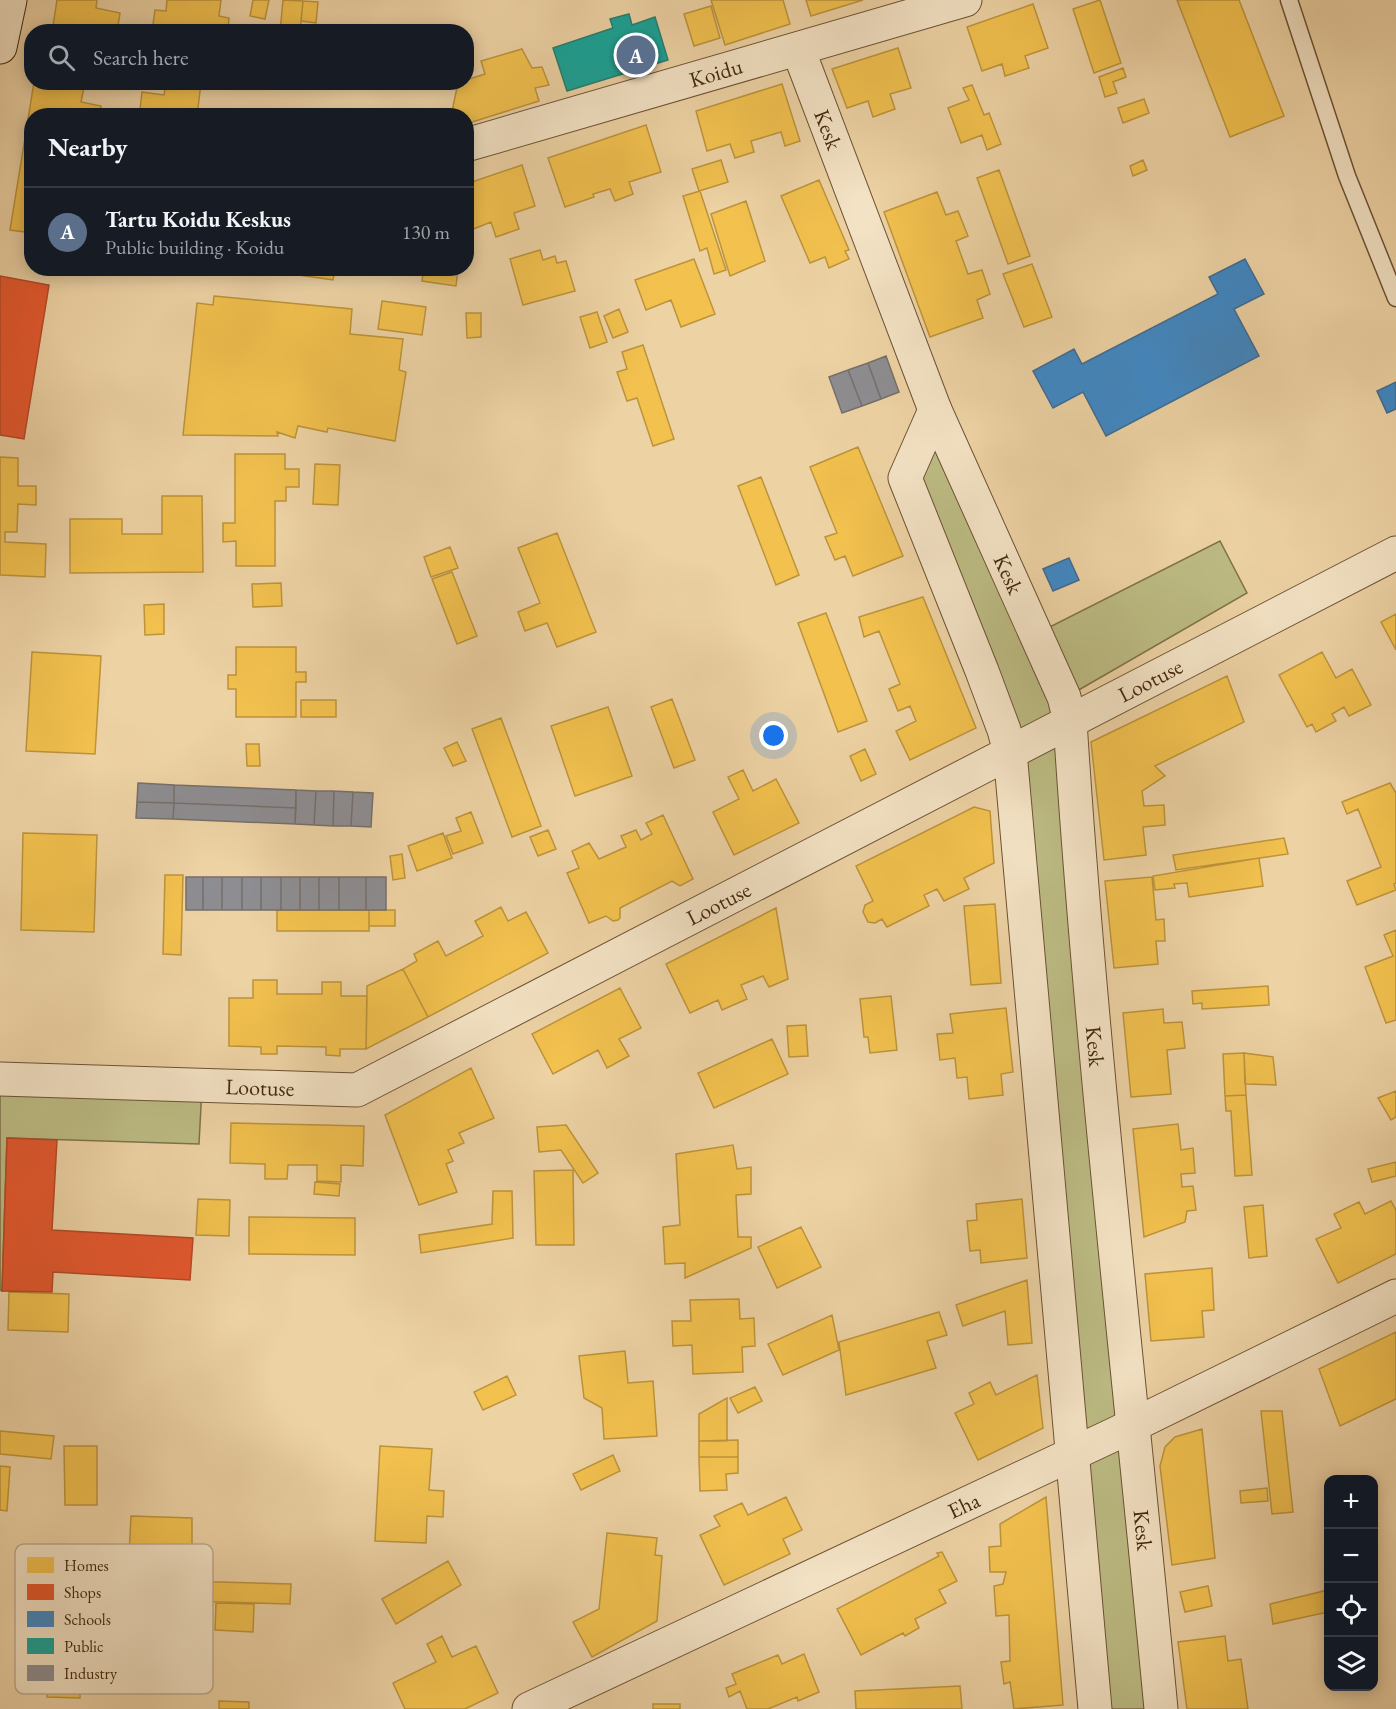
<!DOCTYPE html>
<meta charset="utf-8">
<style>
body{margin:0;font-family:"EB Garamond",serif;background:#242831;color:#f1f3f6}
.controls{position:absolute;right:18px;bottom:18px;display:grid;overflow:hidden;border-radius:12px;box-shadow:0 3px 15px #0003}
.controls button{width:54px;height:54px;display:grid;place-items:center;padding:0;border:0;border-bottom:2px solid #363941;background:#171b24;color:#f1f3f6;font:30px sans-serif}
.you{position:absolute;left:774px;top:736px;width:21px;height:21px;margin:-15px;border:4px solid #fff;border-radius:50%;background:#1a73e8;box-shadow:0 0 0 9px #1a73e833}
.badge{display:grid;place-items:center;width:39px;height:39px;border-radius:50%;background:#8c9099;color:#fff;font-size:20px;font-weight:700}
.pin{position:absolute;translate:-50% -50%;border:3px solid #fff;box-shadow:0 2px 6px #0006}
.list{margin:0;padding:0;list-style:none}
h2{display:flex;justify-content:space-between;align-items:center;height:78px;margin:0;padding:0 24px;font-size:26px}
h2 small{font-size:20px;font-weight:400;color:#9ea1a6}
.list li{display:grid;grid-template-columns:39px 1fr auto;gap:18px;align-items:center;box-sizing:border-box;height:90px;padding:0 24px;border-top:2px solid #363941}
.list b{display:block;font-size:22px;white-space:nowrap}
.list p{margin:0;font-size:20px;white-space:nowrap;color:#9ea1a6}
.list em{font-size:20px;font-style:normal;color:#9ea1a6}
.icon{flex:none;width:33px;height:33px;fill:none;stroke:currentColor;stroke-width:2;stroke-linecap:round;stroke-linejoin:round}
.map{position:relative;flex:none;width:1396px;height:1709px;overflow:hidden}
.search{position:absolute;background:#171b24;box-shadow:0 3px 15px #0003;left:24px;top:24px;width:450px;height:66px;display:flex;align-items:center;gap:15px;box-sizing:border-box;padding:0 21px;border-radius:24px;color:#9ea1a6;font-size:22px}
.panel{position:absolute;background:#171b24;box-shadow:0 3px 15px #0003;left:24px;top:108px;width:450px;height:168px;border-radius:24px}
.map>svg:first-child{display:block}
.green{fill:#bcbb83;stroke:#7f7249;stroke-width:1.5}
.homes{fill:#f2c14e;stroke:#bd933b;stroke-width:1.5}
.shops{fill:#e4572e;stroke:#b34925;stroke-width:1.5}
.schools{fill:#3f88c5;stroke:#406b8e;stroke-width:1.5}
.public{fill:#17a398;stroke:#247e6f;stroke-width:1.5}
.industry{fill:#8d8d92;stroke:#766f6b;stroke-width:1.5}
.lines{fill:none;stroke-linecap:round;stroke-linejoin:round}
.lane-casing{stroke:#6d5234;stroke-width:19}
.street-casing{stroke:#6d5234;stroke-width:35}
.secondary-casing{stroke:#42280f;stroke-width:35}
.lane{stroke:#f3e2c4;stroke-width:16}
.street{stroke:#f3e2c4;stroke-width:33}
.secondary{stroke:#f3e2c4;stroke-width:33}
.labels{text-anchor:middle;stroke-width:6;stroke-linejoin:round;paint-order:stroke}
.street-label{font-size:22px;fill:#42280f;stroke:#f3e2c4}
.key{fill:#f3e2c4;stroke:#beaa8e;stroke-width:1.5}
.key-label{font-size:16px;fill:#42280f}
</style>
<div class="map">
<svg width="1396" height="1709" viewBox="0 0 1396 1709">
<rect width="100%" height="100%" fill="#edd2a4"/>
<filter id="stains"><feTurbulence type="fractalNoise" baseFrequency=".00333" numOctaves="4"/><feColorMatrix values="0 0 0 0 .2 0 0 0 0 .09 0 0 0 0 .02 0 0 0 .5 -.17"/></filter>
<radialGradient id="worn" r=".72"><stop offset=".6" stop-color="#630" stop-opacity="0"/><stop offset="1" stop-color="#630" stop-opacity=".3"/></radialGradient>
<path class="green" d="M935,410L1040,632L1220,541L1247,593L1070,695L1161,1709H1095L1010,752L905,478Z
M0,1083L202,1087L199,1144L7,1138L2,1291L0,1290Z"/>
<path class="homes" d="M57,0H97L96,8L120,13L117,32H52Z
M167,0H221L219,16L229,18L228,32H152L155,10L166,11Z
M253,0H269L265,19L250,16Z
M283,0L303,1L300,32H280Z
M711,0H783L790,24L725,45Z
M806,0H863L811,16Z
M1100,0L1121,63L1094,73L1073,9Z
M1177,0H1239L1284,116L1230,137Z
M303,1L318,2L316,23L301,21Z
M1033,4L1048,48L1025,56L1029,68L1005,76L1002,64L982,71L967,27Z
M711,6L720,38L694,46L684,14Z
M898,48L911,88L890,94L895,109L873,117L868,101L847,108L832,69Z
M522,49L532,68L542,67L549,85L535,88L539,101L466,124V116H451L458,83L466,82V80L485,74L481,61Z
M1123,68L1126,77L1113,82L1117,93L1105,97L1099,77Z
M34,82H85L81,102L101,106L99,116H32V139L25,138Z
M166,82L201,83L197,116H161V112L140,109L142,92L164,95Z
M782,84L800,141L785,146L781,132L751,141L754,152L735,158L730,144L707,151L696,111Z
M972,85L984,115L989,113L1001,144L987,150L982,135L961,143L948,108L969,100L963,88Z
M1144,99L1149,113L1123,123L1118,108Z
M646,125L661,172L629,182L633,194L615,201L610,189L593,194L594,197L565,207L548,158Z
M25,138L32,139V233L10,230Z
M721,160L728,182L699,191L692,169Z
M1143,160L1147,170L1133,176L1130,166Z
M522,165L535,206L514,213L519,229L496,237L491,222L471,230L466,218V184Z
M999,170L1030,256L1008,264L977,178Z
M819,180L849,250L845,251L849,259L829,268L825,257L810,263L781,196Z
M700,191L726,270L714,274L707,248L700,251L683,196Z
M937,192L946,215L958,211L968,236L956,241L968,274L982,270L990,294L977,300L983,318L930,337L884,212Z
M746,201L765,261L730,276L711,214Z
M540,250L543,260L555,256L557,263L566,261L575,291L523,305L510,259Z
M694,259L715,314L681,327L671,300L646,310L635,280Z
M1032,264L1052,317L1024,327L1003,274Z
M286,268H335L333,280L285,273Z
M420,268H458L456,286L422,281L423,274L420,273Z
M214,296L352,309L350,334L403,339L399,370L406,372L395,441L328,428L327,432L298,426L295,438L277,432L278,436L183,435L197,303L213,305Z
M382,301L426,307L422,335L378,329Z
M619,309L628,332L613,338L604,316Z
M597,312L607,342L590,348L580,317Z
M466,313H481V337L467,338Z
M643,345L674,439L653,446L637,398L627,401L617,372L627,369L622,352Z
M858,447L903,556L853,576L845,556L835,560L825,537L837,533L810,467Z
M235,454H285V469H299V487H286V501H275V566H236V541L223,542V523H235Z
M0,457L18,458V486H36V505L18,504L17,532H5V542L46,544L45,577L0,575Z
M315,464L340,465L338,505L313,504Z
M761,477L799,575L776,585L738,486Z
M162,496H202L203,572L70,573V519H122V534H162Z
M557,533L596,632L557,647L547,623L525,631L518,612L540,603L518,548Z
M450,547L458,568L431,577L424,557Z
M452,572L477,636L457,644L432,579Z
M281,583L282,606L253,607L252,584Z
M923,597L976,728L910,760L896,731L916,721L910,706L898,711L889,689L900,684L879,631L864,637L859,617Z
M164,604V634L145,635L144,605Z
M826,613L867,721L838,732L798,623Z
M1396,614V650L1381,622Z
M236,647H296V672H306V682H296V717H236V689H228V675H236Z
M32,652L101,656L95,754L26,751Z
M1322,652L1336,678L1352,669L1371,705L1349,716L1344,707L1332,714L1336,721L1316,732L1312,724L1307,727L1279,675Z
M1227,676L1244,722L1155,766L1165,776L1142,791L1144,806L1164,805L1165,825L1143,827L1146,855L1104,860L1091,742Z
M672,699L695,760L674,768L651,707Z
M301,700H336V717H301Z
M608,707L632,776L575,796L551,726Z
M501,718L541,826L512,837L472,729Z
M457,742L466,761L453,766L444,748Z
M246,744H259L260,766H247Z
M865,749L876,774L861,781L850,756Z
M743,770L753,791L776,779L799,823L734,855L713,812L739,799L728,777Z
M1390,783L1396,793V883L1394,884L1396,890L1357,905L1347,881L1381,867L1358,809L1347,814L1342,802Z
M974,807L990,811L994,863L964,878L969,889L944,901L937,889L924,895L929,906L887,927L882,919L875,923L868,922L863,912L865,905L873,901L856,866Z
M471,812L483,843L453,854L446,836L461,831L456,818Z
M663,815L693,879L680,886L672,881L620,908V918L618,920L613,921L606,916L589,923L567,873L579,868L572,851L589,843L599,859L626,847L621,836L636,830L641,840L652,834L646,823Z
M548,830L556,849L538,856L530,837Z
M23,833L97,835L94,932L21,930Z
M443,833L452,858L417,871L408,846Z
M1284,838L1288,854L1176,870L1173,855Z
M402,854L405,878L393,880L390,856Z
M1259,858L1263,886L1189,897L1187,883L1174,884L1175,888L1155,890L1153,876Z
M165,875H183L181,955L163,954Z
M1152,877L1156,920L1164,919L1165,941H1156L1158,964L1114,968L1105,881Z
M995,904L1001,983L971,985L964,906Z
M501,907L508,921L526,912L548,953L428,1017L403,969L417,961L414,954L438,941L446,956L483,936L475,921Z
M776,908L788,979L769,987L763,976L741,985L747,999L722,1010L718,1000L690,1013L666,964Z
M277,910H369V931H277Z
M369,910H395V926H369Z
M1396,930V1020L1386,1023L1365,967L1393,956L1384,935Z
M403,969L428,1017L366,1049L367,986Z
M253,980H277V994H322V982H341V996H367L366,1049H340V1056L326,1055V1047L277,1046V1054H261V1047L229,1046V998H253Z
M1268,986L1269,1005L1202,1009V1003L1193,1004L1192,991Z
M620,988L641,1028L619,1039L629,1056L607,1068L598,1050L553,1074L532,1034Z
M891,996L897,1050L870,1053L868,1037H864L860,999Z
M1006,1008L1013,1072L1001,1074L1003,1095L969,1099L967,1077L957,1078L955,1058L940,1060L937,1034L953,1033L950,1014Z
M1163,1009L1164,1023L1182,1022L1185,1048L1167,1050L1171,1094L1131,1097L1123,1013Z
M806,1025L808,1056L789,1057L787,1026Z
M772,1039L788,1074L714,1108L698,1073Z
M1244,1053L1273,1057L1276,1085L1245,1084Z
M1244,1053L1246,1095L1225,1096L1223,1054Z
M471,1068L494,1118L459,1133L464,1143L448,1150L453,1161L446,1164L457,1192L419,1205L385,1115Z
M1396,1091V1117L1391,1120L1378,1098Z
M1246,1095L1252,1175L1235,1176L1231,1111H1226L1225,1096Z
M231,1123L364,1126L363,1166L341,1165V1182L317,1181V1165H288L287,1179H265V1164L230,1163Z
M1178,1124L1181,1150L1193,1148L1195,1173L1181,1174L1182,1187L1193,1186L1196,1210L1187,1211L1185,1222L1144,1237L1133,1129Z
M566,1125L598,1173L583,1183L561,1150L539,1152L537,1127Z
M733,1145L737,1169L751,1167V1194L736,1195L738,1237H751V1248L685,1278V1263L665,1264L663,1227L680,1225L676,1154Z
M1396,1162V1176L1372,1182L1368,1169Z
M573,1170L574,1245H536L534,1171Z
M315,1182L340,1184L339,1196L314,1194Z
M493,1191H512L513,1238L421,1253L419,1235L492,1224Z
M198,1199L230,1200L229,1236L196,1235Z
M1022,1199L1027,1258L981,1263L980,1250L970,1251L967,1221L977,1220L976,1204Z
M1391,1201L1396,1210V1254L1338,1283L1316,1239L1341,1228L1334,1214L1359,1202L1365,1214Z
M1263,1205L1267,1256L1249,1258L1244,1207Z
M249,1217L355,1218V1255L249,1254Z
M801,1227L821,1267L777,1288L758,1247Z
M1212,1268L1214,1310L1202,1311L1204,1337L1151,1341L1145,1274Z
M1027,1280L1032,1343L1008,1345L1005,1311L963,1326L956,1305Z
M9,1292L69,1294L68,1332L8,1330Z
M739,1299L740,1319L754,1318L755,1346L742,1347L743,1372L693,1374L692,1345L673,1346L672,1321H691L690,1300Z
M939,1312L947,1335L927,1341L936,1368L846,1395L839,1342Z
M832,1315L839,1350L783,1375L768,1344Z
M1396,1332V1399L1340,1426L1319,1369Z
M625,1351L628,1383L653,1381L657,1436L604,1439L602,1408L584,1398L579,1356Z
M1037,1375L1043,1428L978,1460L955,1413L974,1404L969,1393L990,1382L996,1395Z
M507,1376L516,1395L483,1410L474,1392Z
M755,1387L762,1401L738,1413L730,1398Z
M727,1398V1441H699V1414Z
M1261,1411H1282L1293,1512L1272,1514Z
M1202,1429L1215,1558L1172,1565L1160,1466L1165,1447L1175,1437Z
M0,1431L54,1436L51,1459L0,1454Z
M738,1440V1457H699V1441Z
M64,1446H97V1505H65Z
M380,1446L432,1449L429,1490L444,1491L443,1517L427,1516L426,1543L375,1541Z
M613,1455L620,1471L581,1490L573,1474Z
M699,1457H738V1473L726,1474L727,1490L700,1491Z
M0,1466L10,1467L7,1511L0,1510Z
M1267,1488L1268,1501L1241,1503L1240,1491Z
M786,1497L802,1530L783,1539L790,1554L724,1585L700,1535L720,1526L714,1516L742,1503L748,1515Z
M1046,1497L1063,1705L1014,1709L1010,1682L1004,1684L1001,1662L1010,1661L1009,1615L996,1616L994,1586L1003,1584L1006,1572H990L989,1547L1001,1546L1000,1524Z
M131,1516L192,1518V1546L175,1545L174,1578L128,1577Z
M607,1533L657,1538L655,1555L662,1556L657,1621L592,1657L573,1622L599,1609Z
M942,1552L957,1581L939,1590L946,1603L915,1619L919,1628L905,1636L903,1633L861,1655L837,1609L939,1556L937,1553Z
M448,1561L461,1585L396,1624L382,1599Z
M182,1581L291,1584L290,1604L181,1601Z
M1208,1586L1212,1606L1185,1612L1180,1592Z
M1328,1590V1612L1273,1624L1270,1604Z
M216,1603L254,1604L253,1632L215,1630Z
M47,1613H81L80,1698L47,1697Z
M442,1636L452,1657L476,1646L498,1693L465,1709H405L393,1683L436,1662L427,1644Z
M1225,1636L1228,1661L1241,1659L1248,1709H1187L1178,1642Z
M804,1654L819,1692L798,1701L797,1697L768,1709H747L740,1691L729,1697L726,1688L736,1684L732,1674L778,1655L782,1664Z
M960,1686L962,1709H856L855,1691Z
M219,1701L249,1702V1709H219Z
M653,1704H680V1709H653Z"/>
<path class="shops" d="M0,276L49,285L24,439L0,435Z
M7,1138L57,1140L52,1230L193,1238L190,1280L53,1272L52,1292L2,1291Z"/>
<path class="schools" d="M1245,259L1264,294L1234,309L1259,356L1106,436L1083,392L1053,408L1033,371L1074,349L1082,364L1218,294L1209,277Z
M1396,382V409L1387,413L1377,391Z
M1069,558L1079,580L1053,591L1043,569Z"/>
<path class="public" d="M629,14L632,25L655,17L668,60L567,91L553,48L613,28L610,19Z"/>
<path class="industry" d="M886,356L899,392L881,399L868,363Z
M868,363L881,399L862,406L848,370Z
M848,370L862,406L842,413L829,377Z
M138,783L174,785V803L137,802Z
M174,785L296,790V808L174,803Z
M296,790L316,791L314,825L295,824Z
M316,791H334L333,826L314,825Z
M334,791L353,792L351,826H333Z
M353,792L373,793L371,827L351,826Z
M137,802L174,803L173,819L136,818Z
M174,803L296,808L295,824L173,819Z
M186,877H203V910H186Z
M203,877H222V910H203Z
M222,877H242V910H222Z
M242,877H261V910H242Z
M261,877H281V910H261Z
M281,877H300V910H281Z
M300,877H319V910H300Z
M319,877H339V910H319Z
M339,877H366V910H339Z
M366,877H386V910H366Z"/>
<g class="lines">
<defs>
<path id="lane" d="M1289,0L1347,176L1396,298"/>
<g id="street">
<path id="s1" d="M798,49L935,410L1064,697L1070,721C1091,1051 1130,1380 1161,1709"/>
<path id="s2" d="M466,145L965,0"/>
<path d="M935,410L905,478L982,671L1004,730L1010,752L1095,1709"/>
<path id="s3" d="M0,1079L357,1090L1396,553"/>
<path id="s4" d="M529,1709L1115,1434L1396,1296"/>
</g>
<path id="secondary" d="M0,47L10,0"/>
</defs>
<use href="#lane" class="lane-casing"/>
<use href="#street" class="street-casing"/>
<use href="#secondary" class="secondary-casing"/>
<use href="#lane" class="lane"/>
<use href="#street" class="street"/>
<use href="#secondary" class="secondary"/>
</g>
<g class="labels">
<g class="street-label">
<text dy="8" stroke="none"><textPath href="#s2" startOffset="260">Koidu</textPath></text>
<text dy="8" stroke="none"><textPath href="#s1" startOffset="86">Kesk</textPath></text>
<text dy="8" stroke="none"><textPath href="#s1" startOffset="566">Kesk</textPath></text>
<text dy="8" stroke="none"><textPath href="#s3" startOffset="1250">Lootuse</textPath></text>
<text dy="8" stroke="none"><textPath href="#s3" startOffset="764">Lootuse</textPath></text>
<text dy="8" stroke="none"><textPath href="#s1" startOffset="1052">Kesk</textPath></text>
<text dy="8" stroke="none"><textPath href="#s3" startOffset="260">Lootuse</textPath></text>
<text dy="8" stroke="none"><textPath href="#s4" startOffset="480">Eha</textPath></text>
<text dy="8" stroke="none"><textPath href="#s1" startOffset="1538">Kesk</textPath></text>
</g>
</g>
<rect x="15" y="1544" width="198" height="150" rx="9" class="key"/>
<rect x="27" y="1557" width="27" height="16" fill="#f2c14e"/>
<rect x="27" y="1584" width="27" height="16" fill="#e4572e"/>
<rect x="27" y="1611" width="27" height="16" fill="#3f88c5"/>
<rect x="27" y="1638" width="27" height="16" fill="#17a398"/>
<rect x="27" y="1665" width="27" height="16" fill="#8d8d92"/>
<g class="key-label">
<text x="64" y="1571">Homes</text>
<text x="64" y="1598">Shops</text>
<text x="64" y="1625">Schools</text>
<text x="64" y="1652">Public</text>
<text x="64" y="1679">Industry</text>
</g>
<rect width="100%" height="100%" filter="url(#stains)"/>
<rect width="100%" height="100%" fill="url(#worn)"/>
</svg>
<div class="controls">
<button>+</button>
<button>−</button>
<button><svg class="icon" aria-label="locate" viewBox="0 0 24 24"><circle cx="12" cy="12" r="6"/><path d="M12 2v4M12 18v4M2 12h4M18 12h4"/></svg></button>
<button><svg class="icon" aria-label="layers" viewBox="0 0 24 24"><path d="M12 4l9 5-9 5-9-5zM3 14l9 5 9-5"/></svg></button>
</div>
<div class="you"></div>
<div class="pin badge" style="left:636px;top:55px;background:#5c6f8a">A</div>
<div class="search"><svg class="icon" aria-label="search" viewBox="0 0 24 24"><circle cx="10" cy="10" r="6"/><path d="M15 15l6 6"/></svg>Search here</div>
<section class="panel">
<h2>Nearby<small></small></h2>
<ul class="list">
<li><span class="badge" style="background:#5c6f8a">A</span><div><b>Tartu Koidu Keskus</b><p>Public building · Koidu</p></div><em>130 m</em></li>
</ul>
</section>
</div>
